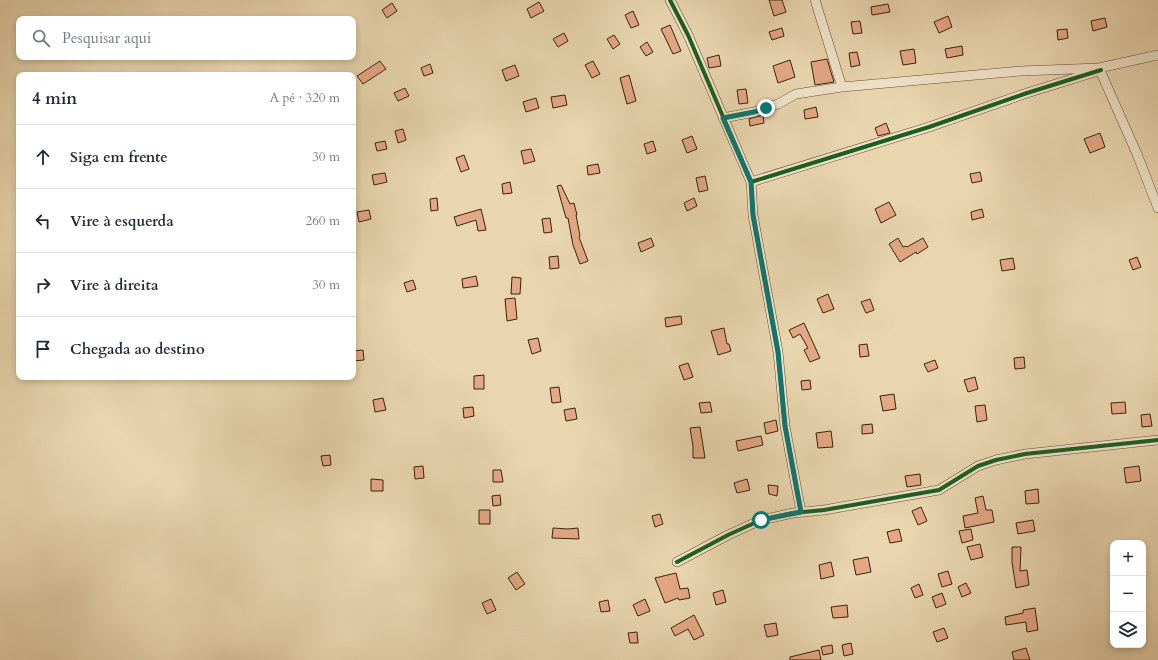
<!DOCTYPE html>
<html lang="pt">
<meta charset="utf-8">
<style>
body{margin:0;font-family:Cardo,serif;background:#f6f6f7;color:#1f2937}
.controls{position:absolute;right:12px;bottom:12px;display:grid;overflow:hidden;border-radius:8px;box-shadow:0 2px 6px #0003}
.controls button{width:36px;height:36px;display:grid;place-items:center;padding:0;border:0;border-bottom:1px solid #e0e1e3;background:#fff;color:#1f2937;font:20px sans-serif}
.stop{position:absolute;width:12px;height:12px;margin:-9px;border:3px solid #0f766e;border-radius:50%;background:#fff}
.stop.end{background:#0f766e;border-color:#fff;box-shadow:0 1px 4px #0008}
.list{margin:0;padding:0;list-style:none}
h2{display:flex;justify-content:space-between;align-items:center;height:52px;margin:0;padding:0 16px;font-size:17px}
h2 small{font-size:13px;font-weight:400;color:#747a83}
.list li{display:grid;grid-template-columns:26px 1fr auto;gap:12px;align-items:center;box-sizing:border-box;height:64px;padding:0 16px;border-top:1px solid #e0e1e3}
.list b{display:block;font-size:15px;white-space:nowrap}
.list em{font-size:13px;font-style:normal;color:#747a83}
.icon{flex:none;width:22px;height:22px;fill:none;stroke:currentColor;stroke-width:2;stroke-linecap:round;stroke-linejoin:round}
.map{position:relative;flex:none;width:1158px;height:660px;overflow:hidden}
.search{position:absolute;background:#fff;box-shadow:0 2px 6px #0003;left:16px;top:16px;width:340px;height:44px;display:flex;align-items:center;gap:10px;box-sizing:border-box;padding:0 14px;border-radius:8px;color:#747a83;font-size:15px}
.panel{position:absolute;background:#fff;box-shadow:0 2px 6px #0003;left:16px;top:72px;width:340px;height:308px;border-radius:8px}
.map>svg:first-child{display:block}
.building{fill:#e4a884;stroke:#3a210c}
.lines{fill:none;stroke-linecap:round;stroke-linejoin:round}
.minor-casing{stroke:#664e35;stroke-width:10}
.minor{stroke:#f1e4cb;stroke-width:9}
.cycleway-casing{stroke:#f1e4cb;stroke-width:6}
.cycleway{stroke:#1b5e20;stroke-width:4}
.route{stroke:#0f766e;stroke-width:5}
</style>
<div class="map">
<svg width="1158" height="660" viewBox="0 0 1158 660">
<rect width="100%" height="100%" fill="#e9d6af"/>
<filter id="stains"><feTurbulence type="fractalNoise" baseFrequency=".005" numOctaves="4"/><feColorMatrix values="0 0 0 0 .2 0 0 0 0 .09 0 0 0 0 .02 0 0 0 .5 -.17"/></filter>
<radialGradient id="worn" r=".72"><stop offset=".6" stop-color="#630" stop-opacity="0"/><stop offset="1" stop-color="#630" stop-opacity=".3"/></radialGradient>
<path class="building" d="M769,0H782L786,12L774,16Z
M539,2L544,11L531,18L527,9Z
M392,3L397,11L387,18L382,10Z
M888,4L890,12L872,15L871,7Z
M633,11L639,25L631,28L625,15Z
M948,16L952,27L939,33L934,22Z
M1105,18L1107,27L1093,31L1091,21Z
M860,21L862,33L853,34L851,22Z
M670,25L681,51L673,54L661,29Z
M782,28L784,36L772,40L769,32Z
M1067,29L1068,38L1058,40L1057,30Z
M564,33L568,41L558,47L553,39Z
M614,35L620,44L613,49L607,39Z
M647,42L653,52L646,56L640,47Z
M962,46L963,55L947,58L945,49Z
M914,49L916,63L903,65L900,51Z
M857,52L860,65L851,67L849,53Z
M719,55L721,66L709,68L707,58Z
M827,59L834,82L815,85L811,62Z
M790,60L795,77L778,83L773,66Z
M380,61L386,69L363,84L357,76Z
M593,61L600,74L592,78L585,65Z
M430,64L433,73L424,76L421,68Z
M515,65L519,76L506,81L502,70Z
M629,75L636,101L627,104L620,78Z
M405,88L409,96L398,101L394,93Z
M746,89L748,103L739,104L737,90Z
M565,95L567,105L553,108L551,97Z
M536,98L539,108L526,112L523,102Z
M816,107L818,117L805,119L804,110Z
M763,115L764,123L750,126L749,119Z
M886,123L890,133L878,136L875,128Z
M403,129L406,140L398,143L395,131Z
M1100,133L1105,147L1090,153L1084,139Z
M692,136L697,149L687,153L682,140Z
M385,141L387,149L377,151L375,143Z
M653,141L656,151L647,154L644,144Z
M531,149L535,161L524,164L521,151Z
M464,155L469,169L461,172L456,158Z
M598,164L600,173L588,175L587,166Z
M980,172L982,181L972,183L970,174Z
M385,173L387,182L374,185L372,175Z
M705,176L708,190L699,192L696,178Z
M510,182L512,193L503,194L502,184Z
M561,185L570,204L574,203L577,215H576L580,236L579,237L588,261L580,264L573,245L568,218H566L557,186Z
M437,198L438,210L431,211L430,199Z
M694,198L697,206L687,211L684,203Z
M889,202L896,215L881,223L875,209Z
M481,209L486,230L478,231L476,220L457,226L454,217Z
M982,209L984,217L972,220L971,212Z
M369,210L371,219L359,222L357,212Z
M550,218L552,232L544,233L542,219Z
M651,238L654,246L641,252L638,243Z
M898,238L903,247L906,246L907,247L923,238L928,247L917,254L916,252L900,262L889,244Z
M558,256L559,268L550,269L549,257Z
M1137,257L1141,267L1133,270L1129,260Z
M1013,258L1015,269L1002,271L1000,260Z
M476,276L478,286L463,288L462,279Z
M512,277L521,278L520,294H511Z
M413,280L416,289L407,292L404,283Z
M828,294L834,309L823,313L817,299Z
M515,298L517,319L507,321L505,299Z
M870,299L874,310L866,313L861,302Z
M681,316L682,324L666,327L665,318Z
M804,323L820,358L810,362L804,350L808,348L800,334L793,338L789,330Z
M724,328L727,344H729L731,351L718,355L711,331Z
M538,338L541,351L532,354L528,340Z
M867,344L869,356L860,357L859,345Z
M363,350L364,360L353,361V351Z
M1024,357L1025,368L1015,369L1014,358Z
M935,360L938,368L928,372L924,364Z
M688,363L693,377L684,380L679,366Z
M484,375V389H474V376Z
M975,377L978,389L968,392L964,380Z
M810,380L811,389L802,390L801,381Z
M559,387L561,402L552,403L550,388Z
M894,394L896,409L883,411L880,396Z
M383,398L386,410L375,412L373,400Z
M710,402L712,412L701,413L699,403Z
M1125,402L1126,413L1112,414L1111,403Z
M985,405L987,420L977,422L975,406Z
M473,407L474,416L464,418L463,408Z
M575,408L577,419L566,421L564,410Z
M1150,414L1152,426L1142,427L1141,415Z
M776,420L778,431L766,434L764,423Z
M872,424L873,433L862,434V425Z
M700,427L705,458H693V446L690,428Z
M831,431L833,447L818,448L816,433Z
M761,436L763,445L738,451L736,441Z
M330,455L331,465L323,466L321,456Z
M423,466L424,478L415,479L414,467Z
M1139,466L1141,481L1126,483L1124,468Z
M493,470H501L503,482H493Z
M920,474L921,485L907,487L905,476Z
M371,479L383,480V491H371Z
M747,479L750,490L737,493L734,483Z
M768,485L778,486L777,496L769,494Z
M1038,489L1039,503L1026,504L1025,491Z
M500,495L501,505L493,506L492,496Z
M983,496L986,510H992L994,522L965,528L963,516L978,513L975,498Z
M921,507L927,521L918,525L912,511Z
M479,510H490V524H479Z
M660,514L663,524L655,527L652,516Z
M1033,520L1035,531L1018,534L1016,523Z
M553,528L568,529L578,528L579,539L552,538Z
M899,529L902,541L890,543L887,532Z
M971,529L973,540L962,543L959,531Z
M980,544L983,557L971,560L967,547Z
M1012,547H1021L1020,571L1027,570L1029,585L1016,588L1012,562Z
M868,557L871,572L856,575L853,560Z
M831,562L834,576L821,579L819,565Z
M948,571L952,584L942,587L938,574Z
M517,572L525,584L516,590L508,578Z
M676,573L680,589L688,588L690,598L679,600L678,598L665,603L655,578Z
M966,583L971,593L962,597L958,587Z
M919,584L923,595L915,598L911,588Z
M723,590L726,602L716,605L713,593Z
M942,593L946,604L936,608L932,597Z
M491,599L496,610L487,614L482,603Z
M645,599L650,611L638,616L633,605Z
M608,600L610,611L601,612L599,602Z
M847,605L848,617L833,618L831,607Z
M1035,608L1038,630L1027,632L1026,622L1006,625L1005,617L1023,613V610Z
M694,615L704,635L694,640L688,629L675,636L671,628Z
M776,623L778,635L767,637L764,625Z
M944,628L948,638L937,642L933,632Z
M637,632L638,643H630L628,633Z
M851,643L853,654L844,656L842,645Z
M832,645L833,653L823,655L821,647Z
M1026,648L1030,660H1014L1012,652Z
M819,650L821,660H790V657Z"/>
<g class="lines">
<defs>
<path id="minor" d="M670,0L688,35L751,182
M815,0L842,87
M1099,68L1137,154L1158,208
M723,118L754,112L778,104L796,94L842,87L1021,71L1099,68L1158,55
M801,512L785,426L778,352L753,215L751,182L929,127L1027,93L1101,70
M677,562L728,535L761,520L793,513L824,510L939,490L978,466L996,460L1025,454L1158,440"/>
</defs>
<use href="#minor" class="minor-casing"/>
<use href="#minor" class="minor"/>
<defs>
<path id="cycleway" d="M670,0L688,35L751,182
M801,512L785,426L778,352L753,215L751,182L929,127L1027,93L1101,70
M677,562L728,535L761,520L793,513L824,510L939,490L978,466L996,460L1025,454L1158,440"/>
</defs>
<use href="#cycleway" class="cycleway-casing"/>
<use href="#cycleway" class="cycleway"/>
</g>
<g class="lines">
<path class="route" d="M761,520L801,512L785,426L778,352L753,215L751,182L723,118L754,112L766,108"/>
</g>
<rect width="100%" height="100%" filter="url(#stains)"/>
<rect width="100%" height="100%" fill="url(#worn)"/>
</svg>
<div class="controls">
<button>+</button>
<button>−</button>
<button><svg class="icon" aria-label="layers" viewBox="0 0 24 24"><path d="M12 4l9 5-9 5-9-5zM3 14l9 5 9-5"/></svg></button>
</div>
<div class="stop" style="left:761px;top:520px"></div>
<div class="stop end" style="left:766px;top:108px"></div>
<div class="search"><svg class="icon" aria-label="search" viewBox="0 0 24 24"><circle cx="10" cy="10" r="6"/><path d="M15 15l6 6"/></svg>Pesquisar aqui</div>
<section class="panel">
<h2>4 min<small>A pé · 320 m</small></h2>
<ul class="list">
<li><svg class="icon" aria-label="ahead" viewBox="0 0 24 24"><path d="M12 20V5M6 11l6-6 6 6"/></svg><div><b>Siga em frente</b></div><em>30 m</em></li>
<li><svg class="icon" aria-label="left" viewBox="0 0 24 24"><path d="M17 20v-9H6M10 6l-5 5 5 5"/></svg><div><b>Vire à esquerda</b></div><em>260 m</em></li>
<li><svg class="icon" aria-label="right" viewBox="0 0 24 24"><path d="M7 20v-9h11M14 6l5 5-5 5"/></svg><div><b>Vire à direita</b></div><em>30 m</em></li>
<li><svg class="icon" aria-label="arrive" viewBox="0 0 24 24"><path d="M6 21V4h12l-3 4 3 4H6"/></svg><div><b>Chegada ao destino</b></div></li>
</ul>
</section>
</div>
